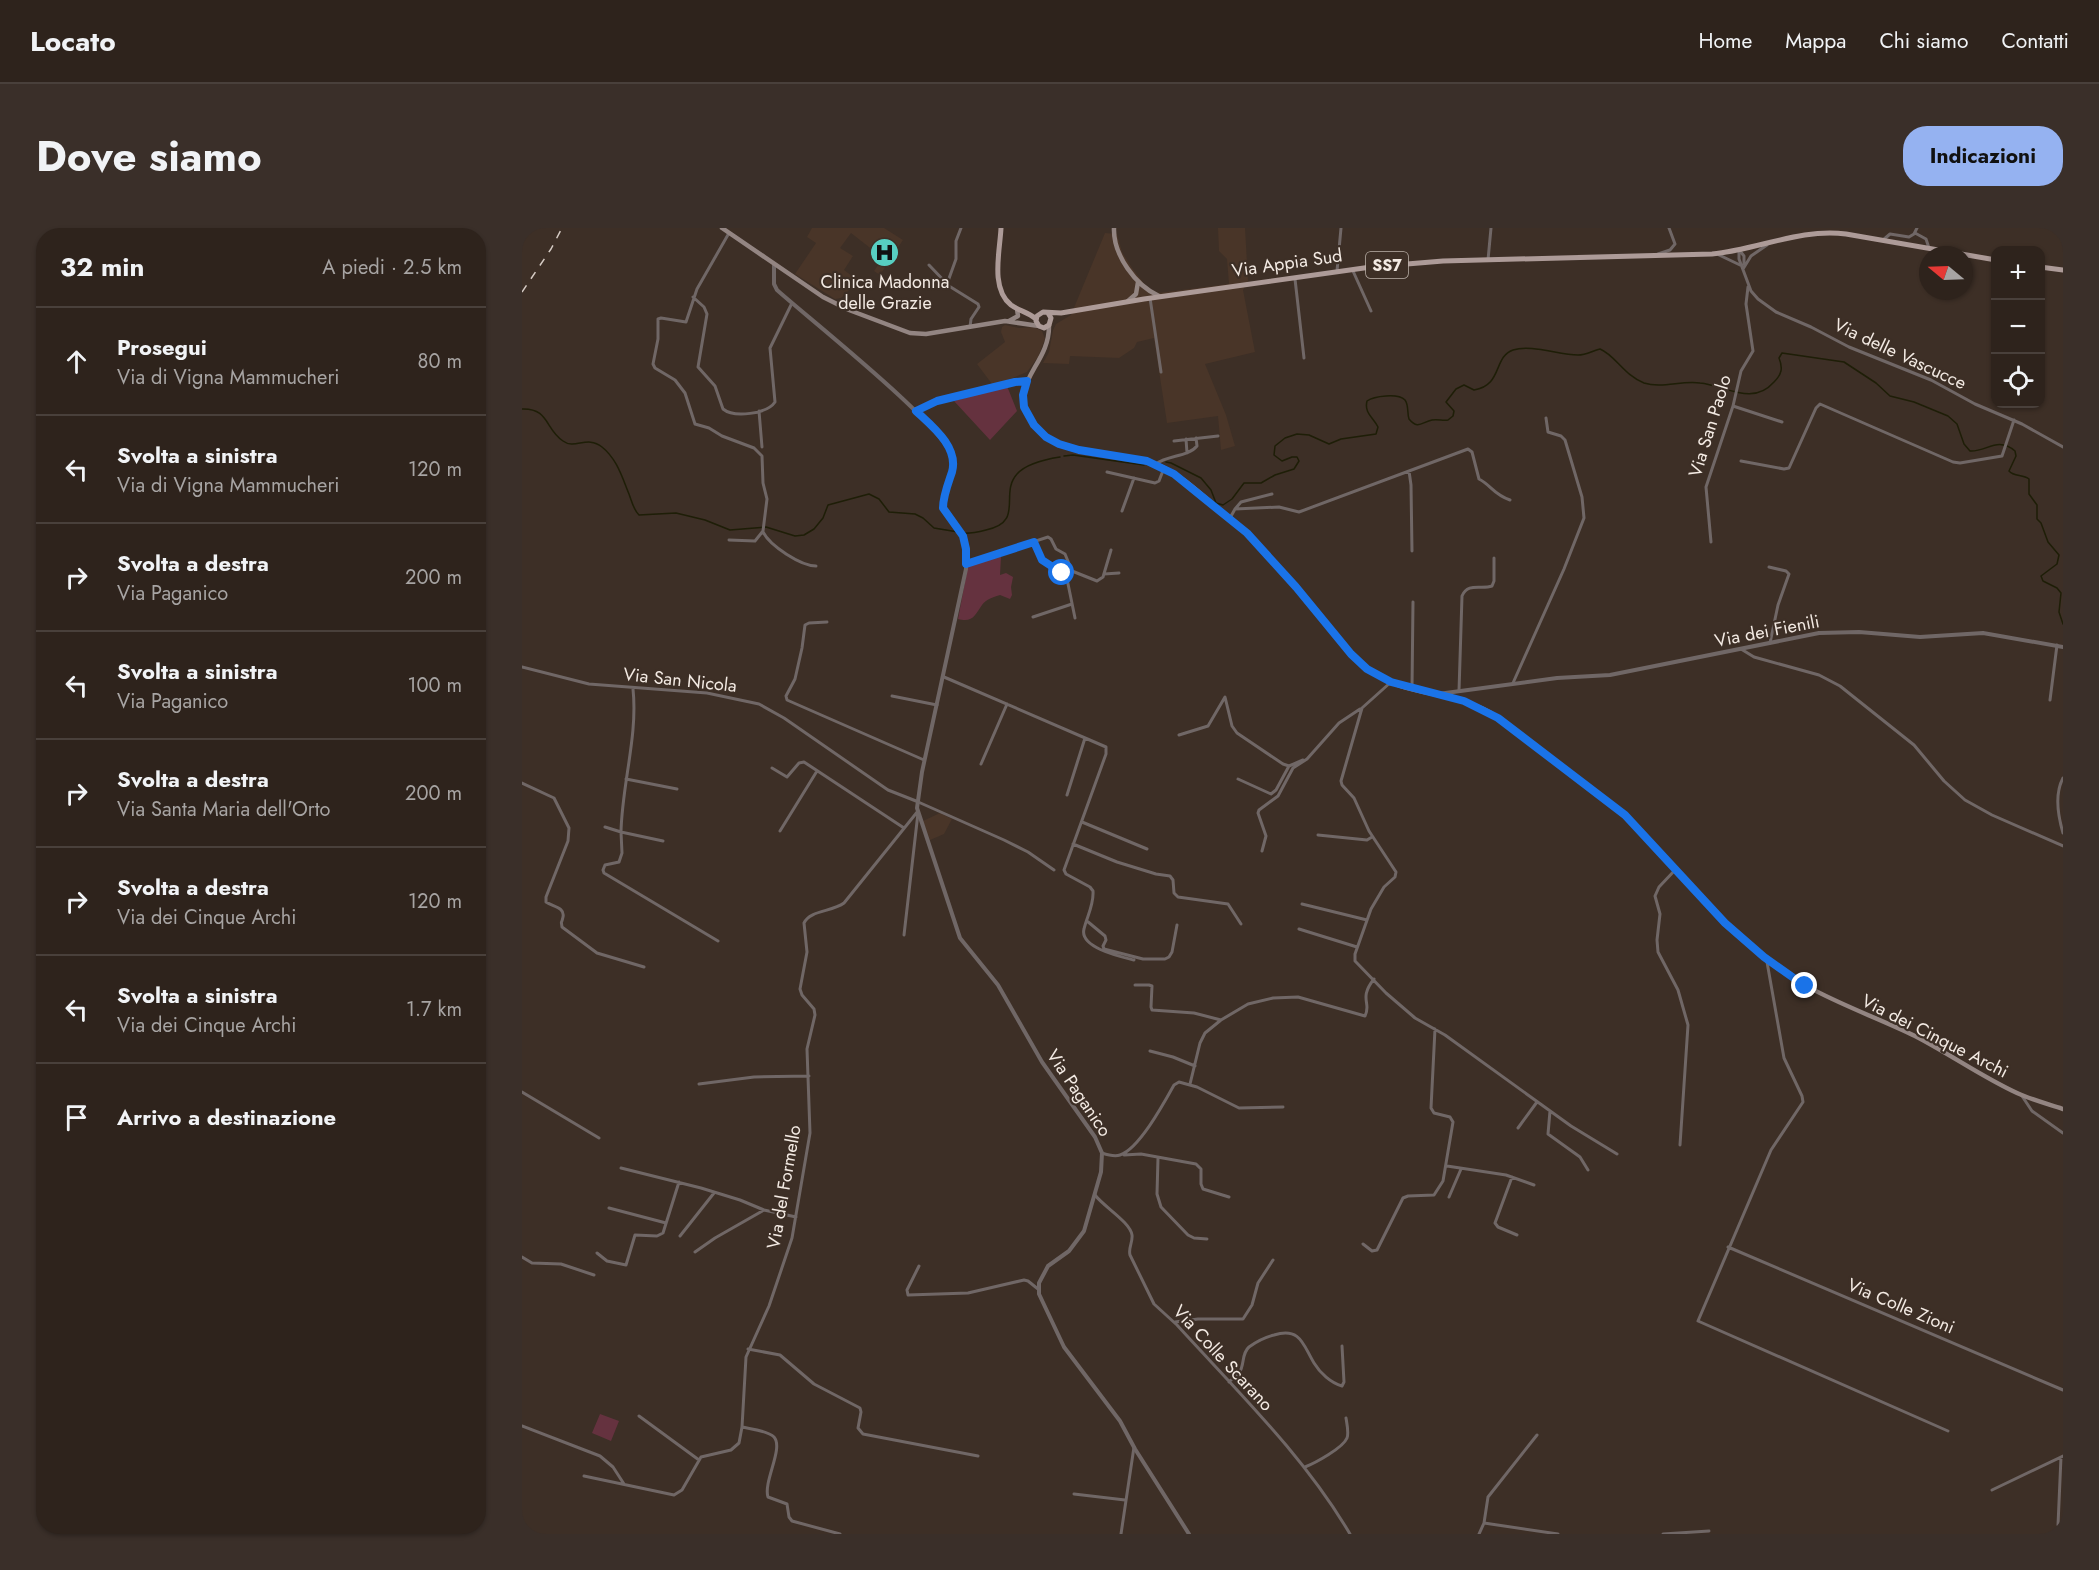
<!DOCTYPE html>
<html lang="it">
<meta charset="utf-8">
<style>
body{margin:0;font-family:Jost,sans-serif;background:#3a2f29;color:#f1f3f6}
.controls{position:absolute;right:18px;top:18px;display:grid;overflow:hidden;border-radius:12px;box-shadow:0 2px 4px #0004}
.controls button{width:54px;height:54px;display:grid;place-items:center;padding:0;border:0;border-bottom:2px solid #49403b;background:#2e231c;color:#f1f3f6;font:30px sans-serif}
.compass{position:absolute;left:1397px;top:18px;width:54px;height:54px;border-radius:50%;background:#2e231c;box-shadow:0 2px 4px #0004;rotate:289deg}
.stop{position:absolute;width:18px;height:18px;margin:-14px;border:4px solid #1a73e8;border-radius:50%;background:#fff}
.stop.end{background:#1a73e8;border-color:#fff;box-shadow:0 2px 6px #0008}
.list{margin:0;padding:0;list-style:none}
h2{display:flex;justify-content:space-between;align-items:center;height:78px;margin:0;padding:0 24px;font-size:26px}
h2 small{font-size:20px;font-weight:400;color:#a7a4a3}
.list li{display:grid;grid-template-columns:39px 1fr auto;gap:18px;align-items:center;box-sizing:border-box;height:108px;padding:0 24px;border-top:2px solid #49403b}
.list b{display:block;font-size:22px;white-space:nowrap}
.list p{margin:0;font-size:20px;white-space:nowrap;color:#a7a4a3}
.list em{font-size:20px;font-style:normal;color:#a7a4a3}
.icon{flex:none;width:33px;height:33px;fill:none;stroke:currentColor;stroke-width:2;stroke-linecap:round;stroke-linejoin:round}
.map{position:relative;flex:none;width:1541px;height:1306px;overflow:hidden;border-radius:24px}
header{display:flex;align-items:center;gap:36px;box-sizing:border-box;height:84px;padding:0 30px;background:#2e231c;border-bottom:2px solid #49403b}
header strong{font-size:28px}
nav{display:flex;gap:33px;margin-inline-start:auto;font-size:21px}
.intro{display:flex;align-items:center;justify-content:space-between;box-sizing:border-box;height:144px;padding:0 36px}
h1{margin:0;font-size:42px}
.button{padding:15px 27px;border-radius:24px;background:#95b2f1;color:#111;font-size:21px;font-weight:700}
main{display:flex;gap:36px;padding:0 36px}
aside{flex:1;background:#2e231c;border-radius:24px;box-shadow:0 2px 4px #0004}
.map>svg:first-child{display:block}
.built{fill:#493528}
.green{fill:#65323f}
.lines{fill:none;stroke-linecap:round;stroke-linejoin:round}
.stream{stroke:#1e1e07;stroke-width:1.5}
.minor{stroke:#706766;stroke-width:3}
.tertiary{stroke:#706766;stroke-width:4}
.secondary{stroke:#938582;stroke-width:4.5}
.primary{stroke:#ad9b98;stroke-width:5}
.rail{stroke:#d5cbc4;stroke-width:1.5;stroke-dasharray:8 8;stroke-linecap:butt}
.route{stroke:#1a73e8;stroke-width:8}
.labels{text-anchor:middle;stroke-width:4.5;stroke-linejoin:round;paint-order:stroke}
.shield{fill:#3d2f26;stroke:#bcb2aa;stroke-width:1.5}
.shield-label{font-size:16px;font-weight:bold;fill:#f3eae3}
.street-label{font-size:18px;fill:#f3eae3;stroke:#3d2f26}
.poi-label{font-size:18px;fill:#f3eae3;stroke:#3d2f26}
</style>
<header>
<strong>Locato</strong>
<nav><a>Home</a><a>Mappa</a><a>Chi siamo</a><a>Contatti</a></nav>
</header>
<div class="intro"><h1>Dove siamo</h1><a class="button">Indicazioni</a></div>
<main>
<aside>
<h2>32 min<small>A piedi · 2.5 km</small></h2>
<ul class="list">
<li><svg class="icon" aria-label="ahead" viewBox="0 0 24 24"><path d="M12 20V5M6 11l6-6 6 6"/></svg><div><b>Prosegui</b><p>Via di Vigna Mammucheri</p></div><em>80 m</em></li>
<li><svg class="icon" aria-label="left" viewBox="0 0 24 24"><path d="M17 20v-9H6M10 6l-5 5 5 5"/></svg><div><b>Svolta a sinistra</b><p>Via di Vigna Mammucheri</p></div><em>120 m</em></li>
<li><svg class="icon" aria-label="right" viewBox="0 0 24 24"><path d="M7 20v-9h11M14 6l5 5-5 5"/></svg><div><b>Svolta a destra</b><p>Via Paganico</p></div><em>200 m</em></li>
<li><svg class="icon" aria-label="left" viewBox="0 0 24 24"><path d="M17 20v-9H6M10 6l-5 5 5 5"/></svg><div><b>Svolta a sinistra</b><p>Via Paganico</p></div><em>100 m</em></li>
<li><svg class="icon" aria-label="right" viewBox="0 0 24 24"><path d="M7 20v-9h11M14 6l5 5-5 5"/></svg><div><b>Svolta a destra</b><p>Via Santa Maria dell'Orto</p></div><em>200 m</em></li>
<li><svg class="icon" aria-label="right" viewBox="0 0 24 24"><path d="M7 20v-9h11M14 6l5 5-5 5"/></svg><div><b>Svolta a destra</b><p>Via dei Cinque Archi</p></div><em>120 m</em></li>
<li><svg class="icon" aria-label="left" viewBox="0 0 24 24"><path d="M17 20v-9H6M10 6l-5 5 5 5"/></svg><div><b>Svolta a sinistra</b><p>Via dei Cinque Archi</p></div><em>1.7 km</em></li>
<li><svg class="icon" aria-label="arrive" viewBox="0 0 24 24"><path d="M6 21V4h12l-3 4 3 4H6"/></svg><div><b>Arrivo a destinazione</b></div></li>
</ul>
</aside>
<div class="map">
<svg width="1541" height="1306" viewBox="0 0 1541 1306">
<rect width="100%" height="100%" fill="#3d2f26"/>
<path class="built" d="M290,0H362L381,12L358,47L352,43L361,30L329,5L318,20L331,28L322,42L337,53L319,70L313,71L273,46L294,15L285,9Z
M696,0H723L726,53L721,62L733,124L683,136L704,187L713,218L699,222L696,188L645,195L632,110L615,114L612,120L597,130L548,128L547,136L521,135L527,124L531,102L534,96L549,87L583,5L595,6L600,24L610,40L627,62L636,65L707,56L705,31L697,23Z
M483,97L497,100L512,99L520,103L523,111L516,129L505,144L478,155L470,156L455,136L483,114L479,104L480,99Z
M418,585L430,591L422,606L408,612L401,593Z"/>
<path class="green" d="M485,158L495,183L468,212L432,173Z
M479,328L478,347L484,345L491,349L489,359L490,367L488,371L478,367C472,369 464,371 460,377C453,387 451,395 436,391L446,338Z
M78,1186L97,1193L89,1213L70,1205Z"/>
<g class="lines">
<path class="stream" d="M0,181C27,180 23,201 41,213C53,222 65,207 80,219C95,231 100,249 107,266C110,274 111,281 117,287L154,285L183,292L208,302L244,299L273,308L282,307L292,301L301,290L306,277L347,266L357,271L367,284L393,286L401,290L412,300L436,304
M542,228L551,227L622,237
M644,234L649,235L679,250L689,262L694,275L701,277L710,271L722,255H739L753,247L772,241L777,233L775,229H770L760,233L752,227L753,218L763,210L775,206L787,207L807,216L819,211L854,206L856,199C851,189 842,185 845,173C852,168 876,165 883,172C887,177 885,186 887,191C896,202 900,194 910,192C916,191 921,193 926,192L931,188L932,183L924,174L934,161L942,157L952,162C981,157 971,129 991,122C1009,116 1037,127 1056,127C1064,127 1070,123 1078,121C1093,127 1103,148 1122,155C1140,161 1160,152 1178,155C1203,157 1230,179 1252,154C1260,146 1261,140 1257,130L1260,125L1322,134L1354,155L1368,168L1392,174L1426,188L1435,196L1442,216L1448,223C1465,224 1475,208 1493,223L1494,228L1487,243C1492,249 1501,246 1507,251V266L1515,277V291L1519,295L1526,314L1537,327L1535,336L1519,348L1521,353L1535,360L1539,365L1537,384L1541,396
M440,305C448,306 456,304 464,302C503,294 477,266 495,246C504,236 525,231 538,229"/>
<path class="minor" d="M1393,5L1404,11L1407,20
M1361,12L1368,6L1387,9L1392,6L1395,0
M1217,22V31L1229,63L1236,71L1254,84L1289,99L1327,119L1409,152L1453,176L1500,196L1541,219
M1218,23L1222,28V36
M1136,26L1148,22L1153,16L1147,0
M1197,27L1218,37
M966,32L969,0
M407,37L427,58L456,76L457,79L449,91L448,99
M1221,41L1229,28L1245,17
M815,43L819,0
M831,43L849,83
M773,51L782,130
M425,56L434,31V13L439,0
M171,69L182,79L185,86L176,139L193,158L201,181C212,190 245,186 253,174L248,120L270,75
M628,70L639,144
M1211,178L1260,194
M237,183L240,219
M394,183L415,173L493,154L505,153
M664,211L665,225
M652,213L696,208
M1219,233L1262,241L1267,240L1294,180L1298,176L1431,234L1438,235L1480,228L1492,192
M634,236C646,227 666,229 675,218L674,210
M887,243L889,257L890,323
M585,244L633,255L637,253L642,240
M713,281L719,274L750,266
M600,283L612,250
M708,290L713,281L757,279L777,284L946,221L950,224L957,251C970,258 971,266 988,272
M241,304C248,318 279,338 294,338
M207,312L233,313L241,303L245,271L241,255L240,228L232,220L200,208L187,200L173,196L163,165L153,152L133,140L131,136L136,111V91L139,90L164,94L175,61L207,5
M512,314L519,331L537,343L545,351L553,390
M1189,314L1184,259L1211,178L1219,143L1231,123L1224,76L1226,59
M444,336L526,309L529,311L534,321L543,326L550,343L575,353L581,349L589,322
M1247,339L1264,343L1267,346L1256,377L1248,415
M582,346L597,345
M511,389L550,376
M305,394L287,395L283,397L280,420L273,451L264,468L265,472L402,532
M1219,421L1232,429L1297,447L1318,458L1392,517L1422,553L1443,572L1470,587L1541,618
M0,439L67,456L185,465L237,476L262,490L366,562L394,573L482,612L506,624L532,642
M422,449L584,519V526L542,642L544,646L568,659L571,663C572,677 565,688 562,701C557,720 600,729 612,732
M869,454L840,480L819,553L820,557L832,570L847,603L874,644L873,649L862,659L849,681L833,726V733L864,765L893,790L923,807L1049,898L1095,926
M991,455L1042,341L1062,290L1060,269L1043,212L1039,208L1026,204L1024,190
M890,460L891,374
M111,461C116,508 100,556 99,604L141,613
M937,463L940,368C946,354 959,362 970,358L972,353V330
M370,468L415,477
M1528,472L1535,417
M657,507L686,498L703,469L710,498L715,505L761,536L767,538
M459,536L485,476
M250,540L265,549L277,535L282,534L382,600
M1541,550C1532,567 1536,588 1541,605
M104,551L155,561
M716,551L749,566L754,562L767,538L781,532
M0,555L32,570L47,600L46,613L24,669V674C31,679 43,679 41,689C39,698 39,691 40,699L75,725L122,739
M545,567L563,510
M560,594L625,621
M83,599L99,604L100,625L97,634L83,637L81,642L82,645L196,713
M258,603L295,543
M796,607L845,612L850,609
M551,616L595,634L634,646L648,648L651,652L652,665L656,669L706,676L719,696
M740,623L744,608L736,585L737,582L756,568L771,540L785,531L817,495L838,481
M1154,641L1137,659L1133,668L1138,686L1135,712L1136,724L1156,762L1166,797L1158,917
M780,676L845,692
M565,693L583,708L584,712L581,718L582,721L621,731H643L647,729L650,724L655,697
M777,701L835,719
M382,707L396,585
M1245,734L1262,830L1280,868L1281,874L1249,922L1176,1093L1426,1203
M613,757H627L630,758L629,779L630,782L672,785L699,792
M628,823L651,829L673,838
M177,856L232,849L287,848
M668,856L678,815L683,805L699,792L726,776L751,770L776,769L843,788C850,775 836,771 852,751
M0,864L77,910
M1500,868L1510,883L1541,905
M1028,883L1026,906L1058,929L1066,942
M996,900L1015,874
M580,925C586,927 592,929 598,927C617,921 642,875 652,857L657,854L675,859L717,880L761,879
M602,927L619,926L674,936L679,941V956L681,961L707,969
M636,930L635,966L639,979L666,1007L672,1010L685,1011
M925,938L984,947L1012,957
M99,940L179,960L218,972L242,982L274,989
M990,949L973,995L976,999L995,1007
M573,967C582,979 608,994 610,1007C611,1014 606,1020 608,1027L632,1076L655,1097C716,1164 782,1228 828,1306
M927,969L939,941
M87,980L144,995
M158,1008L192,965
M841,1016L850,1023L855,1022L881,970L886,968L912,967L921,953L931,894L928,889L912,885L909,880L913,801
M1206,1019L1541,1162
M173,1024L193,1010L242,982
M75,1025L85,1033L104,1037L113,1007L135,1008L141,1005L157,954
M0,1029L10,1035L39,1036L72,1047
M397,1038L385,1062L386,1067L446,1065L502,1052L506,1053L516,1061
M653,1094L676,1091H721L730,1077L736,1055L751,1032
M226,1121L258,1127L292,1156L338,1180L339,1184L336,1200L341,1206L456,1228
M707,1154C710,1151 715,1148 717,1145C723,1137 719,1126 727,1119C734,1114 744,1109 752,1107C779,1099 781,1117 792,1135C798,1145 809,1155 820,1158L822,1154L820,1118
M117,1188L177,1232
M0,1198L78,1228L91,1239L102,1256
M220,1199C228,1201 245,1202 252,1209C262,1220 241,1254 246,1269L265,1276L267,1289L270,1293L318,1306
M783,1239C793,1235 821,1220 825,1210C827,1205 825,1196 824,1190
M62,1248L152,1267L160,1262L179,1229L209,1222L217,1215L220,1199L224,1129L247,1078L270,1010L288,905L285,821L293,787L292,781L280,767L278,761L285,724L282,695C288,682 310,684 322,675L396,583
M1470,1262L1541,1228
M552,1266L603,1272
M962,1295L966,1269L1015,1207
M1536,1297L1539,1229
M599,1306L612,1219
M957,1306L962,1295L1036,1306
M1141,1306L1187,1303"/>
<path class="tertiary" d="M252,36V56L255,62C286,90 426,200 431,231C433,248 421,264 421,280L441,308L444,321V341L400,544L395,580L438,710L476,757L520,834L573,909L580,925L579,944L562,1003L547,1023L526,1038L517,1055V1066L542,1119L598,1193L613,1221L667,1306
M916,466L1035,450L1088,447L1297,405L1337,404L1398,409L1461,405L1541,419"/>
<path class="secondary" d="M200,0L301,69L327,82L388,105L404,106L483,93L517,98
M592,0C591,27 614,58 637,68
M606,73L614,66L616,54
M487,93L496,88L495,81
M527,97C528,140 480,156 513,198C541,234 598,221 636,237C660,247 682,269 702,286C736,313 764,347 792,381C809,402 825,426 847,442C883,470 937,462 975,489C1000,506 1023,526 1046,544C1068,560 1092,576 1111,595C1155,639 1193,689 1241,729C1286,766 1341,783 1393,808C1428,826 1460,849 1495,865C1510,872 1526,876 1541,881"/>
<path class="primary" d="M479,0C478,23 468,60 489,77C497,83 506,84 514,91
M1518,39L1541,42
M526,85L529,90L527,97L522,100L517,98L514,93L515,88L521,84L539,85L622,71L849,39L921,33L1190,26C1235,22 1278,0 1324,6L1474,32"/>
<path class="rail" d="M0,64L29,21L40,0"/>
</g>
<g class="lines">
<path class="route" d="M540,345L520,332L512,314L444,336V321L441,308L421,280C421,268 426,256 430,244C437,219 410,198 394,183L415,173L493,154L505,153L501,167L502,179L512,197L524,209L537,216L557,222L625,233L652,246L725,305L774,359L829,426L845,441L869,454L942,473L976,490L1103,587L1203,695L1242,729L1283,758"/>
</g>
<defs>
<symbol id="hospital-disc" viewBox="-11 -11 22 22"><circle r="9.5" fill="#57cec1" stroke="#3d2f26"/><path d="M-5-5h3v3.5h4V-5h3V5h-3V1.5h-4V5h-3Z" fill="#111"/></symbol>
</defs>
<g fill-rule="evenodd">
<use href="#hospital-disc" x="346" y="8" width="33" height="33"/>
</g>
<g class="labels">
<rect class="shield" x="844" y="24" width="42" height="26" rx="4.5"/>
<g class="shield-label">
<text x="865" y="43">SS7</text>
</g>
<g class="street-label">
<text transform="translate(765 35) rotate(-8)" y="6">Via Appia Sud</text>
<text transform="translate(1378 126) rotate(25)" y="6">Via delle Vascucce</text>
<text transform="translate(1188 198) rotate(-73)" y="6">Via San Paolo</text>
<text transform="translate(1245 403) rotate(-11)" y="6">Via dei Fienili</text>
<text transform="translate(158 452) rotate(6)" y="6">Via San Nicola</text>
<text transform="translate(1413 808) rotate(27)" y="6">Via dei Cinque Archi</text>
<text transform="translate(557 865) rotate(56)" y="6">Via Paganico</text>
<text transform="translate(262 959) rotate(-80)" y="6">Via del Formello</text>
<text transform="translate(1379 1078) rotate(23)" y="6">Via Colle Zioni</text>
<text transform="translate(701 1130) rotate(47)" y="6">Via Colle Scarano</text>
</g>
<g class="poi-label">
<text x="363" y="60">Clinica Madonna<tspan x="363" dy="21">delle Grazie</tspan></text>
</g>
</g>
</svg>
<div class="controls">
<button>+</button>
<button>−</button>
<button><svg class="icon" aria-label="locate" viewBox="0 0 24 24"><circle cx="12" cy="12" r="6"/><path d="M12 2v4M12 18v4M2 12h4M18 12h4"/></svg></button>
</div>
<svg class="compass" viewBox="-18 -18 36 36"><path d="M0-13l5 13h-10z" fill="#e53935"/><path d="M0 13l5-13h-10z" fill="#a7a4a3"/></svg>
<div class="stop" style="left:540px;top:345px"></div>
<div class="stop end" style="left:1283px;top:758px"></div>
</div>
</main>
